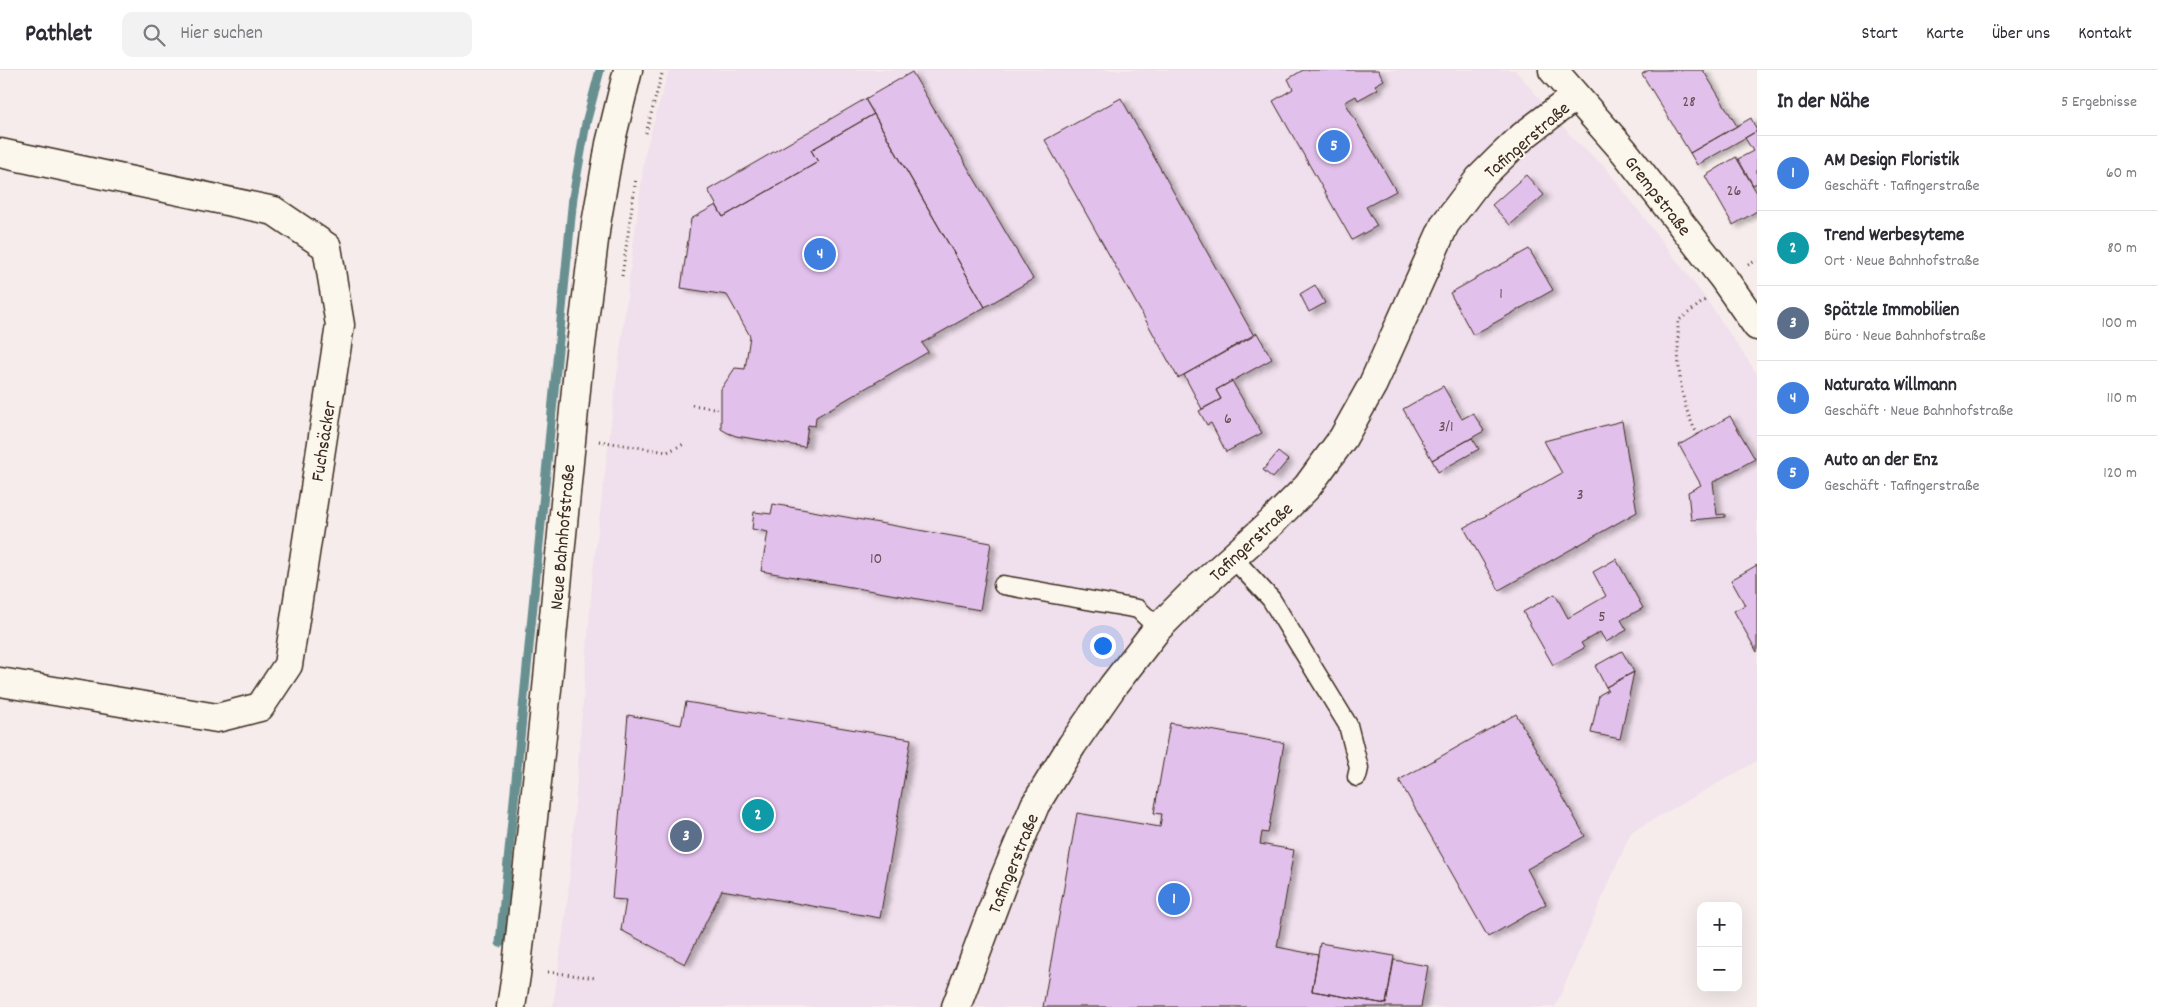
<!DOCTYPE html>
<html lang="de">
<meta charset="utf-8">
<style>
body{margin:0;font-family:Dekko,sans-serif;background:#f2f2f3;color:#2b2b33}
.controls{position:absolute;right:15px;bottom:15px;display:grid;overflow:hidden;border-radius:10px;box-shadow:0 5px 20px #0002}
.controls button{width:45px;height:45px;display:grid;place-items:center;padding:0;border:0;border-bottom:1px solid #e1e1e2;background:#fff;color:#2b2b33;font:25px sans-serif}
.you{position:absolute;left:1102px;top:575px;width:18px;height:18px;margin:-12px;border:4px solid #fff;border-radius:50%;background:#1a73e8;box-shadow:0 0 0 8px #1a73e833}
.badge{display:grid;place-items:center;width:32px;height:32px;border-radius:50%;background:#0f766e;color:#fff;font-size:16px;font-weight:700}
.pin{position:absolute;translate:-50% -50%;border:2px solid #fff;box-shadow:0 1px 5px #0006}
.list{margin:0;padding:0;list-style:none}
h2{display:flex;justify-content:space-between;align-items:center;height:65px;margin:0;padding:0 20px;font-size:21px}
h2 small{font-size:16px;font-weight:400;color:#7c7c81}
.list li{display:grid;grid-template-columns:32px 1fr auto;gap:15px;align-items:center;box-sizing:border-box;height:75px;padding:0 20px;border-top:1px solid #e1e1e2}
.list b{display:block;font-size:19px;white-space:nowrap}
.list p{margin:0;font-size:16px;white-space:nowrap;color:#7c7c81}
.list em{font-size:16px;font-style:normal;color:#7c7c81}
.icon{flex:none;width:28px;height:28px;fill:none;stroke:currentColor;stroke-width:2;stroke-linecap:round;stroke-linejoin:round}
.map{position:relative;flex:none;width:1757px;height:937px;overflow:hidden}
header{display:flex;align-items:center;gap:30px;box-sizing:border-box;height:70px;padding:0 25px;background:#fff;border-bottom:1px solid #e1e1e2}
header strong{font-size:24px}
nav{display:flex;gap:28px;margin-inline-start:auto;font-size:18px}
.search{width:350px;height:45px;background:#f2f2f3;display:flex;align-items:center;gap:12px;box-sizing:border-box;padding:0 18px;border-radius:10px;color:#7c7c81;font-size:19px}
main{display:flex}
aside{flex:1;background:#fff}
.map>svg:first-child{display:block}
.built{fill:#f0dfec}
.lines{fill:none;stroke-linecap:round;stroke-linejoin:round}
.stream{stroke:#679091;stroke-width:9}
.building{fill:#e2c0ec;stroke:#3b2a1e;filter:url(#shadow)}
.lane-casing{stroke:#3b2a1e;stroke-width:21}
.street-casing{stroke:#3b2a1e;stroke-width:31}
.secondary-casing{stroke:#3b2a1e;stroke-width:31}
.path{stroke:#3b2a1e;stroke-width:3;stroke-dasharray:1 4;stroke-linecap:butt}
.lane{stroke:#fbf7ec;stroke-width:18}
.street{stroke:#fbf7ec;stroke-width:28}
.secondary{stroke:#fbf7ec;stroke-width:28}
.labels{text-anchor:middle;stroke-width:4;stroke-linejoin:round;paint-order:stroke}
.number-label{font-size:16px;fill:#655052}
.street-label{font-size:19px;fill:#3b2a1e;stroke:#fbf7ec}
</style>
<header>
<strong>Pathlet</strong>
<div class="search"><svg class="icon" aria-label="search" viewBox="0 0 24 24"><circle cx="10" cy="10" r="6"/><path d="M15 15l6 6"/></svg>Hier suchen</div>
<nav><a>Start</a><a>Karte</a><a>Über uns</a><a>Kontakt</a></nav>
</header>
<main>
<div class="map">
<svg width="1757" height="937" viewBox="0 0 1757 937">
<defs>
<filter id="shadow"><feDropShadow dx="5.5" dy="3" stdDeviation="2.5" flood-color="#0004"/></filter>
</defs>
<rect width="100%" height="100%" fill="#f6ecec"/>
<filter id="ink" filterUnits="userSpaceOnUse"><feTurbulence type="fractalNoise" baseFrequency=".02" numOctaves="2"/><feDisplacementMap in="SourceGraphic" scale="10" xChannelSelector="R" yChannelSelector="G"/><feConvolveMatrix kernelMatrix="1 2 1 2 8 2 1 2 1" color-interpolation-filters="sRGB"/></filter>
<g filter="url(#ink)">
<path class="built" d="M669,0H1515L1576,72L1606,98L1706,229L1757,304V691L1631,762L1555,937H553L568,826L593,501L608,378L645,83Z"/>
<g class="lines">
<path class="stream" d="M500,873L573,127L586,53L600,0"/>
</g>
<path class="building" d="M1303,0H1378L1384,10L1375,15L1378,19L1358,30L1356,26L1345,32L1396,121L1366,137L1377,156L1352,170L1273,31L1293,19L1288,9Z
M1649,0H1703L1737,56L1690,83L1642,4Z
M912,2L1033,209L985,237L865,29Z
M1121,28L1254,266L1178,308L1045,70Z
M865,29L874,44L811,80L818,92L723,147L708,120Z
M874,44L985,237L922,273L928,282L816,347L815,356L808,355L805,377L736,366L728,363L721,359V319L735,298L745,299L750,266L727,225L681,218L691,149L716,135L723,147L818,92L811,80Z
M1751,48L1757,61L1697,95L1690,83Z
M1757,61V113L1753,115L1738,89L1753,81L1745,68Z
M1736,87L1757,123V141L1733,155L1705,106Z
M1526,105L1544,125L1510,155L1492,135Z
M1529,179L1553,220L1473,265L1450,223Z
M1315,215L1325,233L1309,242L1300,224Z
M1257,263L1272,289L1216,320L1221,329L1202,339L1184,305Z
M1232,311L1262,363L1226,382L1211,353L1207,355L1199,341L1221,329L1216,320Z
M1443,316L1462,349L1473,343L1484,361L1432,390L1403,339Z
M1730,346L1755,389L1713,412L1717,445L1725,444V447L1691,450L1688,422L1701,415L1679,375Z
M1622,351L1637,442L1499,520L1464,458L1562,403L1544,371Z
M1472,368L1479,379L1438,402L1432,390Z
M1278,382L1288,390L1273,408L1263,400Z
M773,434L991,473L980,540L761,501L768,462L752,459L754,442L771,444Z
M1616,489L1643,538L1621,550L1627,560L1606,572L1600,562L1581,573L1584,578L1553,595L1523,542L1555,524L1568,548L1606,526L1593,502Z
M1757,495V582L1734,541L1745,535L1731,510Z
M1622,581L1634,602L1606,617L1595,596Z
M1634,602L1620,669L1591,663L1599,625L1608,620L1606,617Z
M686,632L911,669L880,848L722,820L685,894L621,860L626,830L612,829L628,645L681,655Z
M1516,644L1585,766L1527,799L1546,834L1488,867L1399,710Z
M1170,653L1284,673L1268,763L1262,762L1260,774L1294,780L1277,877L1318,885L1312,921L1386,934L1394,890L1428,896L1421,937H1043L1077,743L1160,757L1162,744L1154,743Z
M1320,873L1394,886L1386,934L1312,921Z"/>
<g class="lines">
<defs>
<path id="lane" d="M1233,488L1271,529L1348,655L1359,698L1357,707
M1003,515L1138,539L1158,558"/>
<path id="street" d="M1553,0L1624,81L1724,209L1757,256
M0,83L274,141L327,177L340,255L288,595L260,637L217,648L0,612
M956,937L1004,809L1035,735L1072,675L1113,616L1158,558L1191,525L1271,453L1307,417L1343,368L1373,314L1445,154L1479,109L1499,89L1523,66L1574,27"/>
<path id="secondary" d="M511,937L516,905L547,619L578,299L596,154L610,74L628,0"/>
</defs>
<use href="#lane" class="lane-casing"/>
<use href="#street" class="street-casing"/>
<use href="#secondary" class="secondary-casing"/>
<path class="path" d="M646,63L663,0
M1748,195L1757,190
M622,206L636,108
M692,335L721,339
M1698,365C1677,329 1678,291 1678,251L1705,230
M599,371L667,382L686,373
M548,902L596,908"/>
<use href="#lane" class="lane"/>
<use href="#street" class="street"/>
<use href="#secondary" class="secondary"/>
</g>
</g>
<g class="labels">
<g class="number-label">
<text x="1689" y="36">28</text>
<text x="1734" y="125">26</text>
<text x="1501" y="228">1</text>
<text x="1228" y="353">6</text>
<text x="1446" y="361">3/1</text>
<text x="1580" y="429">3</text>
<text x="876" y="493">10</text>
<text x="1602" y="551">5</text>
</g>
<g class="street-label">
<text transform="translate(1526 69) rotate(-41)" y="7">Tafingerstraße</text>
<text transform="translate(1659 125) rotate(52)" y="7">Grempstraße</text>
<text transform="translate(322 371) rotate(-81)" y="7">Fuchsäcker</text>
<text transform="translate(561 467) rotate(-85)" y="7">Neue Bahnhofstraße</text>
<text transform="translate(1250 471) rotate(-43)" y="7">Tafingerstraße</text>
<text transform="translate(1012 793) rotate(-68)" y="7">Tafingerstraße</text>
</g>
</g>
</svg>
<div class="controls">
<button>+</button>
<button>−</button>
</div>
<div class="you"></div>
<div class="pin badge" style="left:1174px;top:829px;background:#3f7fe0">1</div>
<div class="pin badge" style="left:758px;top:745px;background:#0f9aa8">2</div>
<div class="pin badge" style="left:686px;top:766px;background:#5c6f8a">3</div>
<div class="pin badge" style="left:820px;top:184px;background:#3f7fe0">4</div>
<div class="pin badge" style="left:1334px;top:76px;background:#3f7fe0">5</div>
</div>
<aside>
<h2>In der Nähe<small>5 Ergebnisse</small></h2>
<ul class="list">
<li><span class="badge" style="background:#3f7fe0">1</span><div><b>AM Design Floristik</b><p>Geschäft · Tafingerstraße</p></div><em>60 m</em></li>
<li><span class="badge" style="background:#0f9aa8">2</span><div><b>Trend Werbesyteme</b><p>Ort · Neue Bahnhofstraße</p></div><em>80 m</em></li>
<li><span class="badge" style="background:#5c6f8a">3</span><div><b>Spätzle Immobilien</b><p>Büro · Neue Bahnhofstraße</p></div><em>100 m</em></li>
<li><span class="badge" style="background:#3f7fe0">4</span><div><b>Naturata Willmann</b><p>Geschäft · Neue Bahnhofstraße</p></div><em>110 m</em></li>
<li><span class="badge" style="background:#3f7fe0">5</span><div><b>Auto an der Enz</b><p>Geschäft · Tafingerstraße</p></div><em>120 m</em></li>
</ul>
</aside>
</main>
